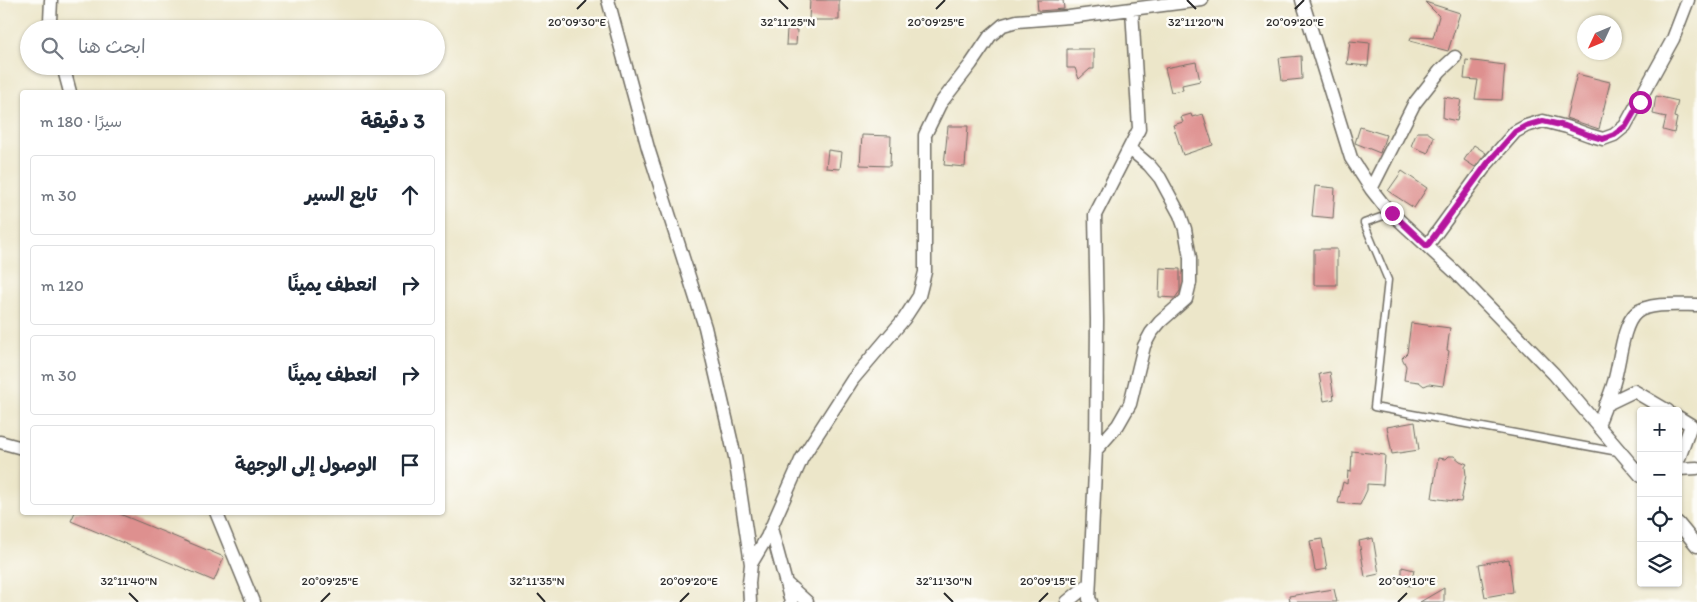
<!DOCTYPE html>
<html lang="ar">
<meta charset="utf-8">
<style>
body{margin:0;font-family:Itim,"Playpen Sans Arabic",sans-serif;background:#f6f6f7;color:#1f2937;direction:rtl}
.controls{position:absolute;right:15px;bottom:15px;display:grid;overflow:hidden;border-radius:5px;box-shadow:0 1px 4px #0004}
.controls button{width:45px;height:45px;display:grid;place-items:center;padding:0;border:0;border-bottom:1px solid #e0e1e3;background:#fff;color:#1f2937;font:25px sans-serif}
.compass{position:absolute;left:1577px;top:15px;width:45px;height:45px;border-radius:50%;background:#fff;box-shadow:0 1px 4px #0004;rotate:226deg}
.stop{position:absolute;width:15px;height:15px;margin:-11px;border:4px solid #b5179e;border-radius:50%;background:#fff}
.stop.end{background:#b5179e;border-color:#fff;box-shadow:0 1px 5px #0008}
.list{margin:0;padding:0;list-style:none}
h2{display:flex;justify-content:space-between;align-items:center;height:65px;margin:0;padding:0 20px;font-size:21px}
h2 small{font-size:16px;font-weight:400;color:#747a83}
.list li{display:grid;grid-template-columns:32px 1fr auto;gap:15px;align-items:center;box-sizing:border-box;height:80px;margin:0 10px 10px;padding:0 10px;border:1px solid #e0e1e3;border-radius:5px}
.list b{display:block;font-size:19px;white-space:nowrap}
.list em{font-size:16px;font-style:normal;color:#747a83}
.icon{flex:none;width:28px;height:28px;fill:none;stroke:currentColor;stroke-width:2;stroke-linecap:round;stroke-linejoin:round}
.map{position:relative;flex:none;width:1697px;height:602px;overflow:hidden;direction:ltr}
.search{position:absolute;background:#fff;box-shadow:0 1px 4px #0004;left:20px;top:20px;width:425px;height:55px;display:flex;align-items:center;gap:12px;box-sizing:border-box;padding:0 18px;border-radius:28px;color:#747a83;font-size:19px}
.panel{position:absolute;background:#fff;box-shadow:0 1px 4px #0004;left:20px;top:90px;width:425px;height:425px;border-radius:5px;direction:rtl}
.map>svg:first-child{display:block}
.building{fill:#de908f}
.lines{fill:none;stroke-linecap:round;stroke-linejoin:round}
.lane-casing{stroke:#6f6c62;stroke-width:9}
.street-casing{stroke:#6f6c62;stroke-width:15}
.lane{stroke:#fff;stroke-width:6}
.street{stroke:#fff;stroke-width:12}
.route{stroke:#b5179e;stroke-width:6}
.ticks{fill:none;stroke:#2b2b2b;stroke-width:2}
.ticks-label{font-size:12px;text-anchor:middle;fill:#2b2b2b;stroke:#fdfcf7;stroke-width:5;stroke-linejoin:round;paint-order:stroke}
</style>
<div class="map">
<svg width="1697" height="602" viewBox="0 0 1697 602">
<rect width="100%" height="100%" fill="#fdfcf7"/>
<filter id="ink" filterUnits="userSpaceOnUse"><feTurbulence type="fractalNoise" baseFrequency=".02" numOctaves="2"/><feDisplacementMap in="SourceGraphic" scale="10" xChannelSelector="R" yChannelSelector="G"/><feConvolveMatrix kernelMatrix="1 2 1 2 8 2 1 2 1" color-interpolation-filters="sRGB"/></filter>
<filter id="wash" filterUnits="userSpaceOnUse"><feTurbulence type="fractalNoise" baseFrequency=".0096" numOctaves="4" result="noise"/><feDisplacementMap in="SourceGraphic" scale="20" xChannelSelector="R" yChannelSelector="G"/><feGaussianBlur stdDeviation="1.12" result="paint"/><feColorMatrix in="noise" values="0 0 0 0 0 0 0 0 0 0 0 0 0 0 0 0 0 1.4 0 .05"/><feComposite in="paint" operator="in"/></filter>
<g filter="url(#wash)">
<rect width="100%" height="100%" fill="#ece6c9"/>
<g id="blocks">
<path class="building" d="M810,0H839V20H809Z
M1037,0H1063L1064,9L1038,11Z
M1425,2L1460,13L1448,51L1410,41L1411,37L1433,38L1439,16Z
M787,29L797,30L796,45H786Z
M1350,41L1370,43L1368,66L1347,64Z
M1067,49H1094V69H1090L1079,79L1075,68H1067Z
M1301,56L1302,79L1282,81L1279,58Z
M1466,60L1505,65L1502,100L1475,99L1478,80L1464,79Z
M1196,62L1200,81L1182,85L1183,90L1171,92L1165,68Z
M1577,74L1610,82L1599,129L1566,118Z
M1656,96L1678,101L1674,117L1677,118L1674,133L1663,130L1666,117L1653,114Z
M1444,97L1461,100L1457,121L1443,118Z
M1191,114L1192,117L1203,114L1213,145L1183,155L1173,125L1183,122L1181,117Z
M948,126H968L965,167L944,165Z
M1360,127L1386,135L1380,153L1355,143Z
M1417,132H1427L1434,137L1428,153L1411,146Z
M862,135L891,136L890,166L860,165Z
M1474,145L1486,153L1475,167L1464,160Z
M828,150L842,152L840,169L826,168Z
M1402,171L1427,188L1414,208L1388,191Z
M1315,186L1335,188L1333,218L1312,216Z
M1314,249H1337V285H1314Z
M1160,268L1180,269V291L1175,298L1159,297Z
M1411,323L1450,328L1447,350L1449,351L1443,386L1429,384L1424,386L1419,382L1404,380L1406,366L1402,358L1407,353Z
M1330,372L1334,399L1324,401L1319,374Z
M1415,422L1419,450L1392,454L1387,427Z
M1352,451L1385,455L1383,485L1367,484V490L1360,505L1338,503L1343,482L1347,484L1348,471L1351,472Z
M1448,456H1454L1460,461L1467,464L1465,467L1466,475L1461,502L1432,498L1438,458L1445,459Z
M75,512H115L224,557L214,581L71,521Z
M1373,538L1379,574L1365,577L1359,541Z
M1322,539L1327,569L1315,571L1310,541Z
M1509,559L1513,592L1485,597L1479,564Z
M1402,567L1414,570L1411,586L1402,584Z
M1444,588V602H1420Z
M1334,589L1337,602H1290L1289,596Z"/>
</g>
</g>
<g filter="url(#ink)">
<use href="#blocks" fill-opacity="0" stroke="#6f6c62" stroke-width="1"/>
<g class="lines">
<defs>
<path id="lane" d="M1392,213L1364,223L1388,280L1374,407L1618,452"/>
<path id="street" d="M51,0L50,21L53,29
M608,0L648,148L705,327L735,457L751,564
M1302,0L1351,158L1371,189L1386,208L1455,272L1554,374L1641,476
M63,66L70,92
M1371,189L1414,104L1440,71L1455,57
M1427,246L1487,164L1515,132L1526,126L1543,121L1567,127L1589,135L1603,139L1614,135L1625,126L1673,39L1688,0
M1605,405L1634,391L1668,411
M1678,417L1691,425L1678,461
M1598,425C1603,411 1610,396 1614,382C1620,363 1622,325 1636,313C1649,302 1681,305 1697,305
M0,442L22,448
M1096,450L1118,425L1130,404L1144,346L1151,333L1160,322L1186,299L1190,283V258L1185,229L1180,215L1160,178L1149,165L1130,149
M1678,469L1697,468
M216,512L253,602
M1678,523L1697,546
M771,528L791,602
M787,584L807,602
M750,602L749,583L751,564L767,537L802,458L853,379L904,319L919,296L925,272V135L940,104L971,64L990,36L1003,25L1017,21L1069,17L1202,0
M1067,602L1089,584
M1091,602L1089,599L1096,450L1097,320L1095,215L1139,129L1132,9"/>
</defs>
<use href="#lane" class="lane-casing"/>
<use href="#street" class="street-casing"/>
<use href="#lane" class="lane"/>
<use href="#street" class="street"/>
</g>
</g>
<g class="lines" filter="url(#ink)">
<path class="route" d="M1392,213L1427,246L1487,164L1515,132L1526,126L1543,121L1565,126L1589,135L1603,139L1614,135L1626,126L1640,102"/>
</g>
<path class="ticks" d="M779,0L788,9M1187,0L1196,9M577,9L586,0M936,9L945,0M1295,9L1304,0M129,593L138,602M537,593L545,602M944,593L953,602M321,602L330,593M680,602L689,593M1039,602L1048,593M1398,602L1407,593"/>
<g class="ticks-label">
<text x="577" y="26">20°09'30"E</text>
<text x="936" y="26">20°09'25"E</text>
<text x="1295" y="26">20°09'20"E</text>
<text x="788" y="26">32°11'25"N</text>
<text x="1196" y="26">32°11'20"N</text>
<text x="129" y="585">32°11'40"N</text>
<text x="537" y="585">32°11'35"N</text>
<text x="944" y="585">32°11'30"N</text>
<text x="330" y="585">20°09'25"E</text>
<text x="689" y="585">20°09'20"E</text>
<text x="1048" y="585">20°09'15"E</text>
<text x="1407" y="585">20°09'10"E</text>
</g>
</svg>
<div class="controls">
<button>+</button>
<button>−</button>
<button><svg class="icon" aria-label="locate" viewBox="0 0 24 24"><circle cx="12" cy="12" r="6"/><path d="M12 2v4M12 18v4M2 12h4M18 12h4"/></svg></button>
<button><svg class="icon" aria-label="layers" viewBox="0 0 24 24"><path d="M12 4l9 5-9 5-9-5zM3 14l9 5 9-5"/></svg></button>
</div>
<svg class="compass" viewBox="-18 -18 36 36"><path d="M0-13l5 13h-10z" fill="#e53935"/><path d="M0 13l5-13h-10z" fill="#747a83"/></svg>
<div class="stop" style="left:1640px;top:102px"></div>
<div class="stop end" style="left:1392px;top:213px"></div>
<div class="search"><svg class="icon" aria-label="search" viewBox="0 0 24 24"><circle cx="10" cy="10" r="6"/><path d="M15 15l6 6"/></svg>ابحث هنا</div>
<section class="panel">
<h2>3 دقيقة<small>سيرًا · 180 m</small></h2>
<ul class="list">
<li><svg class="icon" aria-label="ahead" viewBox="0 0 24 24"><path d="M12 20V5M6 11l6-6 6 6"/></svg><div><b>تابع السير</b></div><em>30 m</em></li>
<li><svg class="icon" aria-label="right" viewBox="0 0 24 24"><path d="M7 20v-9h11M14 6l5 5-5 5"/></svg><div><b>انعطف يمينًا</b></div><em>120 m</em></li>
<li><svg class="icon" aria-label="right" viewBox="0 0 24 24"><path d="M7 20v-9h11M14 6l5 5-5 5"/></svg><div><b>انعطف يمينًا</b></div><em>30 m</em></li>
<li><svg class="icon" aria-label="arrive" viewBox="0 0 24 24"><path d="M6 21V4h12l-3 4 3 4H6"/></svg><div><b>الوصول إلى الوجهة</b></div></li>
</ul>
</section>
</div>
